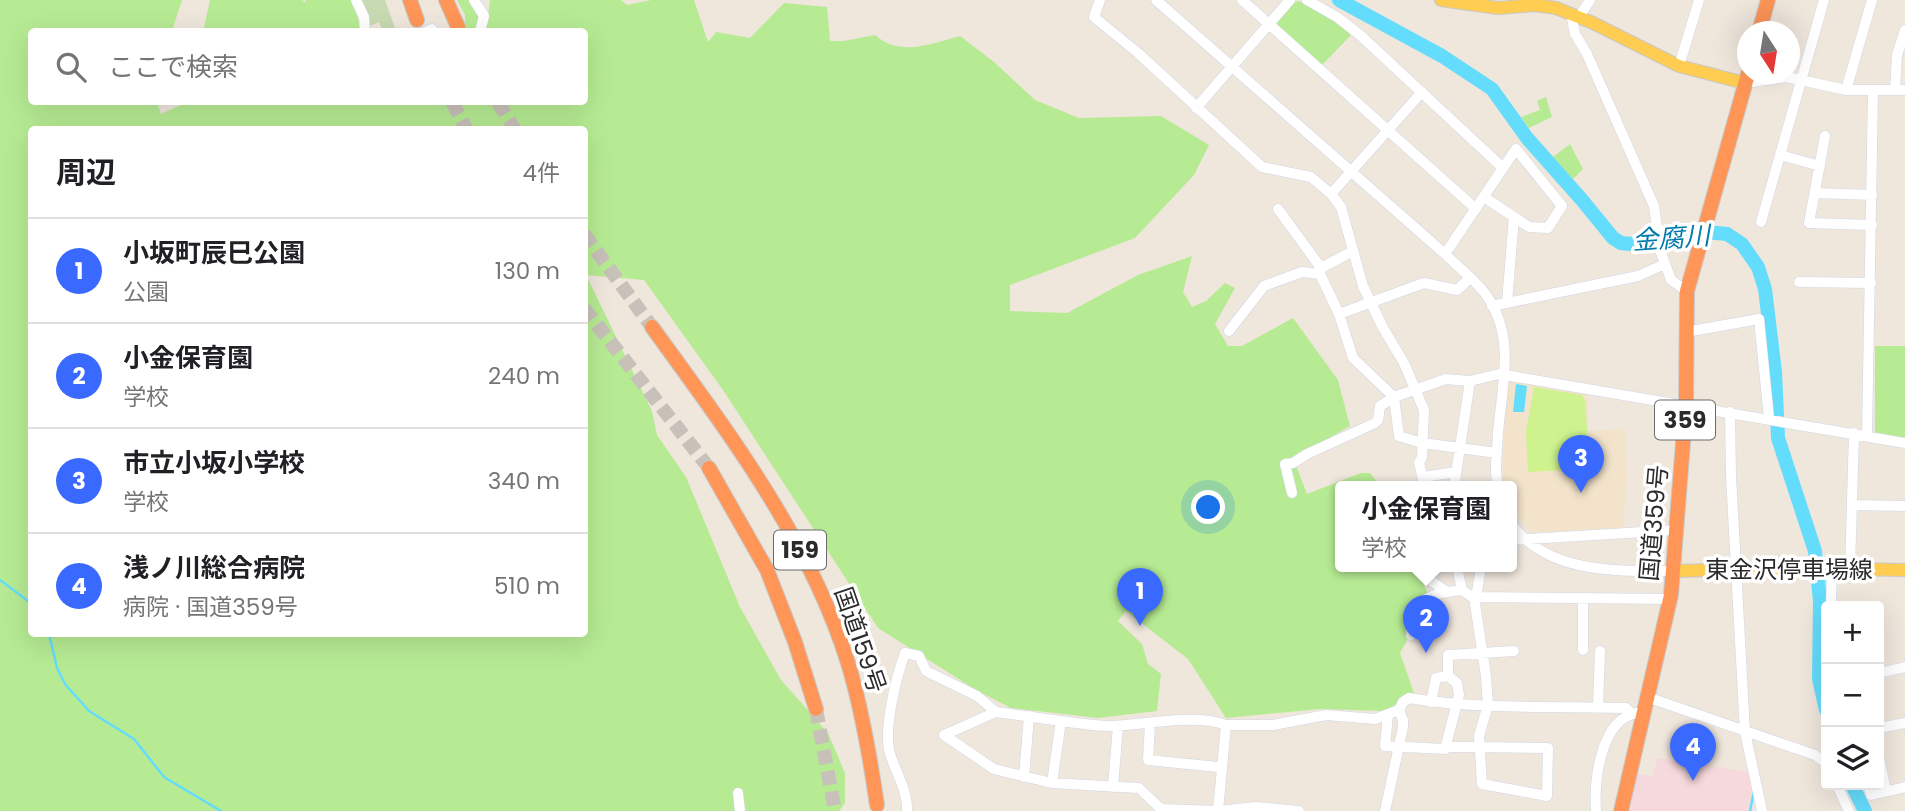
<!DOCTYPE html>
<html lang="ja">
<meta charset="utf-8">
<style>
body{margin:0;font-family:Poppins,"Noto Sans JP",sans-serif;background:#f6f6f6;color:#202124}
.controls{position:absolute;right:21px;bottom:21px;display:grid;overflow:hidden;border-radius:7px;box-shadow:0 7px 28px #0002}
.controls button{width:63px;height:63px;display:grid;place-items:center;padding:0;border:0;border-bottom:2px solid #e0e0e0;background:#fff;color:#202124;font:35px sans-serif}
.compass{position:absolute;left:1737px;top:21px;width:63px;height:63px;border-radius:50%;background:#fff;box-shadow:0 7px 28px #0002;rotate:168deg}
.you{position:absolute;left:1209px;top:508px;width:24px;height:24px;margin:-18px;border:5px solid #fff;border-radius:50%;background:#1a73e8;box-shadow:0 0 0 10px #1a73e833}
.badge{display:grid;place-items:center;width:46px;height:46px;border-radius:50%;background:#3969ff;color:#fff;font-size:23px;font-weight:700}
.pin{position:absolute;translate:-50% -58px;filter:drop-shadow(0 2px 4px #0008)}
.pin::after{content:'';position:absolute;top:37px;width:24px;height:21px;background:inherit;clip-path:polygon(0 0,100% 0,50% 100%)}
.popup{position:absolute;left:1335px;top:481px;width:182px;height:91px;box-sizing:border-box;display:grid;place-content:center;border-radius:7px;background:#fff;filter:drop-shadow(0 2px 5px #0005);font-size:23px;white-space:nowrap;color:#757577}
.popup b{font-size:26px;color:#202124}
.popup::after{content:'';position:absolute;left:50%;top:100%;margin-left:-14px;border:14px solid transparent;border-top-color:#fff}
.list{margin:0;padding:0;list-style:none}
h2{display:flex;justify-content:space-between;align-items:center;height:91px;margin:0;padding:0 28px;font-size:30px}
h2 small{font-size:23px;font-weight:400;color:#757577}
.list li{display:grid;grid-template-columns:46px 1fr auto;gap:21px;align-items:center;box-sizing:border-box;height:105px;padding:0 28px;border-top:2px solid #e0e0e0}
.list b{display:block;font-size:26px;white-space:nowrap}
.list p{margin:0;font-size:23px;white-space:nowrap;color:#757577}
.list em{font-size:23px;font-style:normal;color:#757577}
.icon{flex:none;width:38px;height:38px;fill:none;stroke:currentColor;stroke-width:2;stroke-linecap:round;stroke-linejoin:round}
.map{position:relative;flex:none;width:1905px;height:811px;overflow:hidden}
.search{position:absolute;background:#fff;box-shadow:0 7px 28px #0002;left:28px;top:28px;width:560px;height:77px;display:flex;align-items:center;gap:18px;box-sizing:border-box;padding:0 24px;border-radius:7px;color:#757577;font-size:26px}
.panel{position:absolute;background:#fff;box-shadow:0 7px 28px #0002;left:28px;top:126px;width:560px;height:511px;border-radius:7px}
.map>svg:first-child{display:block}
.education{fill:#f2e3ca}
.medical{fill:#f6d9dc}
.green{fill:#b6eb93;fill-rule:evenodd}
.cemetery{fill:#c8dab1}
.pitch{fill:#cef38e}
.water{fill:#64dcfb}
.lines{fill:none;stroke-linecap:round;stroke-linejoin:round}
.stream{stroke:#64dcfb;stroke-width:2.5}
.river{stroke:#64dcfb;stroke-width:14}
.highway-tunnel{stroke:#c8c1b9;stroke-width:14;stroke-dasharray:14 7;stroke-linecap:butt}
.minor-casing{stroke:#d1d6e6;stroke-width:11}
.major-casing{stroke:#c8c8c8;stroke-width:14}
.highway-casing{stroke:#c8c8c8;stroke-width:16}
.minor{stroke:#fff;stroke-width:10}
.major{stroke:#ffcd51;stroke-width:12}
.highway{stroke:#ff9657;stroke-width:14}
.labels{text-anchor:middle;stroke-width:7;stroke-linejoin:round;paint-order:stroke}
.shield{fill:#fff;stroke:#6b6b6b;stroke-width:2}
.shield-label{font-size:23px;font-weight:bold;fill:#2b2b2b}
.street-label{font-size:24px;fill:#2b2b2b;stroke:#fff}
.water-label{font-size:26px;font-style:italic;fill:#0079ab;stroke:#fff}
</style>
<div class="map">
<svg width="1905" height="811" viewBox="0 0 1905 811">
<rect width="100%" height="100%" fill="#efe6dc"/>
<path class="education" d="M1509,379L1588,390V431L1625,429L1627,479L1623,528L1531,533L1512,506V487H1505L1503,476L1505,418Z"/>
<path class="medical" d="M1657,758L1749,772L1753,786L1748,811H1629L1635,773L1653,777Z"/>
<path class="green" d="M0,0H182L172,31L32,32V102H157L161,114L181,105L182,102H584V32L482,31L487,25L490,0H621L627,5L651,0H694L708,42L716,32L750,38L784,3L827,7L830,41H844L875,35C899,57 932,44 960,36L994,62L1035,100L1079,118L1161,116L1209,145L1194,175L1135,238L1010,285V311L1067,313L1138,275L1192,256L1183,292L1192,307L1206,301L1225,283L1235,288L1215,324L1228,346H1242L1293,318L1338,380L1350,426L1296,457L1297,468L1307,494L1361,473H1370L1381,487H1340V567H1403L1420,576L1433,605L1418,620L1400,653L1414,693L1385,711L1320,709L1226,718L1188,659L1126,611L1118,621L1142,644L1148,664L1161,674L1157,711L1098,718L1011,708L976,690L878,628L723,390L644,280L586,275L652,411L657,435L686,477L740,607L781,680L828,733L845,773V803L839,811H0ZM32,130H584V634H32Z
M210,0H302L306,3L305,0H353L361,29L358,32H203Z
M457,0H471L482,18L476,31H465V15Z
M1299,1L1337,22L1351,35L1321,66L1277,26L1276,22L1295,2Z
M1546,97L1552,117L1529,128L1521,117L1540,110L1537,101Z
M1570,144L1583,169L1573,179L1553,157Z
M1875,346H1905V438L1875,433Z"/>
<path class="cemetery" d="M359,0H385L396,31H383L379,22L368,27Z"/>
<path class="pitch" d="M1534,387L1582,395L1585,401L1590,469L1528,472L1526,432Z"/>
<path class="water" d="M1516,384L1527,386L1524,412H1513Z"/>
<g class="lines">
<path class="stream" d="M0,580L32,604
M49,634L57,668L65,684L89,711L134,739L164,777L221,811
M1750,811L1754,791"/>
<path class="river" d="M1339,0L1442,56L1492,89L1527,138L1582,200L1613,238L1621,243L1631,244L1682,235L1706,232L1727,234L1742,244L1758,267L1765,289L1775,372L1778,438L1815,551L1820,601L1819,679L1826,710
M1852,785L1865,811"/>
<path class="highway-tunnel" d="M452,102L467,130
M498,102L515,130
M584,234L652,327
M584,308L709,468
M816,709L835,811"/>
<defs>
<path id="minor" d="M356,0L364,17L365,32
M474,0L484,16L480,32
M1100,0L1094,17L1138,53L1262,167L1311,177L1331,194L1341,207L1363,286L1382,326L1404,363L1424,410L1422,457L1419,463L1425,487
M1156,0L1445,254C1458,267 1473,278 1484,292C1517,335 1502,384 1498,433C1497,450 1494,470 1498,487
M1242,0L1476,209
M1307,0L1337,17L1360,35L1503,168L1445,254
M1571,13L1575,34L1587,54L1654,206L1660,250L1671,280L1687,291
M1579,17L1590,0
M425,32L432,29L434,32
M1679,66L1699,0
M1745,83L1787,77L1846,90H1905
M1846,90L1872,0
M1895,90L1897,55L1905,30
M1196,108L1290,0
M1825,136L1809,223L1872,225
M1780,155L1820,166
M1503,168L1516,149L1562,206L1548,228L1529,227L1514,217
M1815,193L1872,195
M1331,194L1422,92
M1484,197L1514,217L1507,302
M1278,209L1321,268
M1761,222L1824,0
M1470,278L1457,290L1424,283L1339,314L1353,358L1394,397L1446,379L1470,381L1499,374L1905,443
M1799,282L1871,283
M1492,306L1638,276L1665,264
M1339,314L1320,274L1321,268L1353,251
M1229,331L1264,286L1302,272L1320,274
M1686,332L1759,319L1769,418
M1730,412L1731,476L1745,732L1762,811
M1867,435L1873,91
M1423,477L1456,472
M1454,487L1470,381
M1292,493L1285,464L1293,463L1307,454L1375,423L1378,420L1380,406L1394,397L1399,436L1422,443L1497,453
M1853,505L1905,506
M1512,525C1549,574 1617,571 1673,571
M1512,540L1676,530
M1418,567L1423,575L1447,592
M1457,567L1462,590
M1850,569L1854,433
M1583,598V650
M1831,606L1832,569
M1411,635C1412,598 1429,594 1462,590L1472,597L1670,599
M1879,673L1905,667
M1647,697L1815,755L1826,763
M1431,702L1436,678L1448,676
M1598,707L1600,651
M996,712L944,735L994,769L1052,783L1139,788L1161,809L1218,811L1256,807L1299,811
M1388,714L1385,746L1445,749L1448,747H1480L1548,748L1547,796L1482,784L1479,736L1488,705L1486,676L1475,604L1481,567
M1150,723L1148,760L1218,767L1222,765
M1879,728L1905,723
M1445,749L1459,695L1457,683L1448,676V655L1514,651
M1879,757L1886,791
M1024,777L1029,716
M1052,783L1061,721C1077,723 1094,726 1110,726C1143,725 1197,713 1226,725H1273L1326,715L1375,719L1399,710L1403,702L1409,698C1480,710 1554,706 1626,708L1632,714
M1837,785L1849,811
M1868,785L1871,795L1905,787
M1113,787L1118,726
M738,793L740,811
M907,811C908,791 896,773 890,754C883,729 896,678 905,653L919,656L926,671L977,696L996,712L1061,721
M1218,811L1226,725
M1385,811L1403,727V720L1399,710
M1596,811C1594,782 1600,719 1637,713"/>
<path id="major" d="M1441,0L1498,8L1535,5L1556,8L1593,23L1679,66L1745,83
M1673,571L1799,568L1905,570"/>
<path id="highway" d="M410,0L417,20
M446,0L458,27
M1759,32L1768,0
M652,327C728,432 809,538 848,663C862,709 870,757 877,805
M709,468L767,570L795,642L816,709
M1621,811L1671,595L1686,405L1687,291L1748,74"/>
</defs>
<use href="#minor" class="minor-casing"/>
<use href="#major" class="major-casing"/>
<use href="#highway" class="highway-casing"/>
<use href="#minor" class="minor"/>
<use href="#major" class="major"/>
<use href="#highway" class="highway"/>
</g>
<g class="labels">
<g class="shield">
<rect x="1655" y="400.5" width="60" height="39" rx="5"/>
<rect x="774" y="530.5" width="52" height="39" rx="5"/>
</g>
<g class="shield-label">
<text x="1685" y="428">359</text>
<text x="800" y="558">159</text>
</g>
<g class="street-label">
<text transform="translate(1654 523) rotate(-85)" y="8">国道359号</text>
<text x="1789" y="578">東金沢停車場線</text>
<text transform="translate(860 640) rotate(71)" y="8">国道159号</text>
</g>
<g class="water-label">
<text transform="translate(1671 238) rotate(-4)" y="9">金腐川</text>
</g>
</g>
</svg>
<div class="controls">
<button>+</button>
<button>−</button>
<button><svg class="icon" aria-label="layers" viewBox="0 0 24 24"><path d="M12 4l9 5-9 5-9-5zM3 14l9 5 9-5"/></svg></button>
</div>
<svg class="compass" viewBox="-18 -18 36 36"><path d="M0-13l5 13h-10z" fill="#e53935"/><path d="M0 13l5-13h-10z" fill="#757577"/></svg>
<div class="you"></div>
<div class="pin badge" style="left:1140px;top:626px">1</div>
<div class="pin badge" style="left:1426px;top:653px">2</div>
<div class="popup"><b>小金保育園</b>学校</div>
<div class="pin badge" style="left:1581px;top:493px">3</div>
<div class="pin badge" style="left:1693px;top:781px">4</div>
<div class="search"><svg class="icon" aria-label="search" viewBox="0 0 24 24"><circle cx="10" cy="10" r="6"/><path d="M15 15l6 6"/></svg>ここで検索</div>
<section class="panel">
<h2>周辺<small>4件</small></h2>
<ul class="list">
<li><span class="badge">1</span><div><b>小坂町辰巳公園</b><p>公園</p></div><em>130 m</em></li>
<li><span class="badge">2</span><div><b>小金保育園</b><p>学校</p></div><em>240 m</em></li>
<li><span class="badge">3</span><div><b>市立小坂小学校</b><p>学校</p></div><em>340 m</em></li>
<li><span class="badge">4</span><div><b>浅ノ川総合病院</b><p>病院 · 国道359号</p></div><em>510 m</em></li>
</ul>
</section>
</div>
